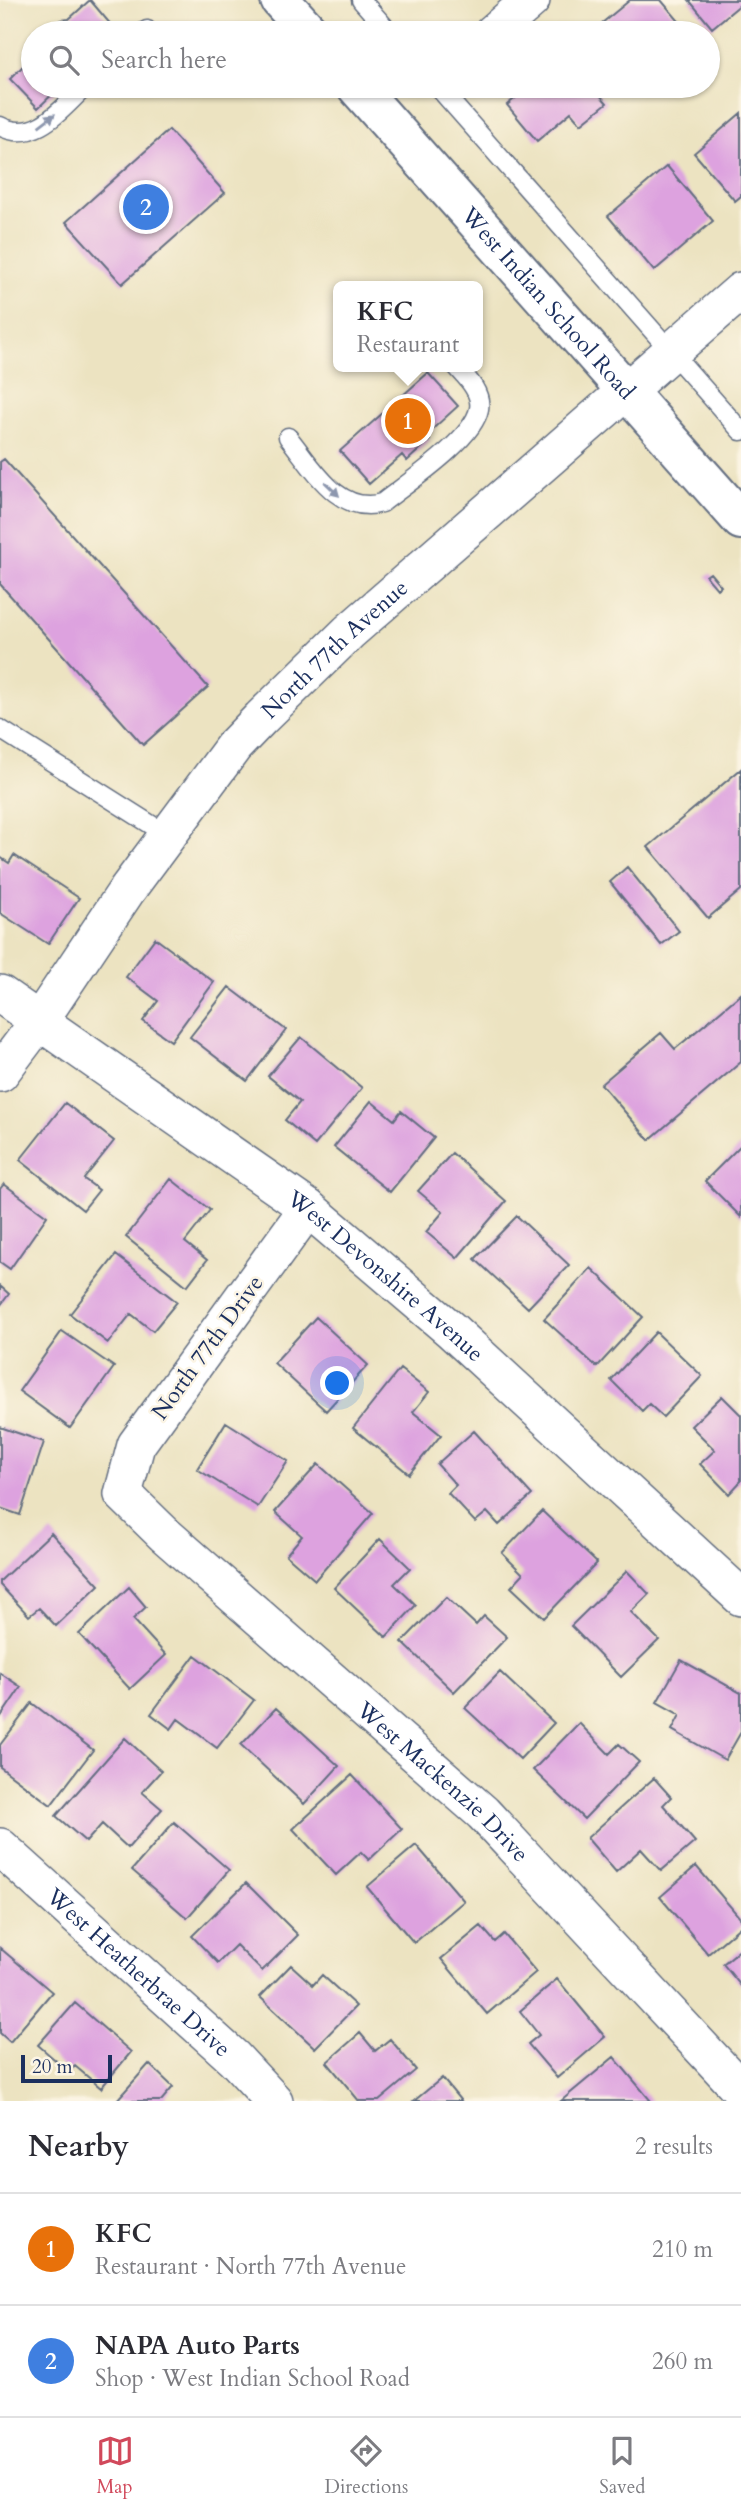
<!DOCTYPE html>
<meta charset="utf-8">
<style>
body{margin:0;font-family:Cardo,serif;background:#f2f2f3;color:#2b2b33}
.scale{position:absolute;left:21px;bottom:18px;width:91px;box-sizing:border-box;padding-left:7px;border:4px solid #1b2f5e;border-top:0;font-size:19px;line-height:24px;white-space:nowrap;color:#1b2f5e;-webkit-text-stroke:5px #fcf5e5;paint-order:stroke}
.you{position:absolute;left:338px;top:1384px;width:24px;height:24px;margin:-18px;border:5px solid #fff;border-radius:50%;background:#1a73e8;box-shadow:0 0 0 10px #1a73e833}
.badge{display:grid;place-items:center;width:46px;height:46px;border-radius:50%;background:#d1495b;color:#fff;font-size:23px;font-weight:700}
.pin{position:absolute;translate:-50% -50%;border:4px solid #fff;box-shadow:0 2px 7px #0006}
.popup{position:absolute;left:333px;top:281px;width:150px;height:91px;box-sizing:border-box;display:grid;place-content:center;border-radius:10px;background:#fff;filter:drop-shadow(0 2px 5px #0005);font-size:23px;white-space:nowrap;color:#7c7c81}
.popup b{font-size:26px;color:#2b2b33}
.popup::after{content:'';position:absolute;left:50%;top:100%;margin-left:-14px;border:14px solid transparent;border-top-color:#fff}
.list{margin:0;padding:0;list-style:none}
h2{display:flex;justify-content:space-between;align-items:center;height:91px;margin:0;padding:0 28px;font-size:30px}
h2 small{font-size:23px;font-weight:400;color:#7c7c81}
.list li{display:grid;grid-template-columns:46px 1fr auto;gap:21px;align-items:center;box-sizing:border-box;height:112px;padding:0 28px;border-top:2px solid #e1e1e2}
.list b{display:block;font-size:26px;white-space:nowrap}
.list p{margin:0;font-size:23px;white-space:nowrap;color:#7c7c81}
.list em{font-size:23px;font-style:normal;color:#7c7c81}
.icon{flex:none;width:38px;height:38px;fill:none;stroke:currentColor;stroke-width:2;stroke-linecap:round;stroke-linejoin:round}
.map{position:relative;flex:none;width:741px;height:2101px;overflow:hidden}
.search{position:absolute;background:#fff;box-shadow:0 2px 5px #0004;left:21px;right:21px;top:21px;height:77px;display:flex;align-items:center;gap:18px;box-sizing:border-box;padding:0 24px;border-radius:38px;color:#7c7c81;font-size:26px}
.sheet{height:315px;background:#fff}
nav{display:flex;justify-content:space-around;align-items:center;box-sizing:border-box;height:98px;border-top:2px solid #e1e1e2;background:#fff;font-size:19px;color:#7c7c81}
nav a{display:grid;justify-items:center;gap:4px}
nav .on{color:#d1495b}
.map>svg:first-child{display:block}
.building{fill:#dda2df}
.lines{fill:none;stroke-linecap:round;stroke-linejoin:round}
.lane-casing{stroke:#646e81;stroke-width:21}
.street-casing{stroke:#646e81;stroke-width:40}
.secondary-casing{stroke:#646e81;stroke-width:42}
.lane{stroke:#fff;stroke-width:18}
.street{stroke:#fff;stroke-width:37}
.secondary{stroke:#fff;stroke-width:38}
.oneway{fill:#8d97ae}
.labels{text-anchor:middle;stroke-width:5;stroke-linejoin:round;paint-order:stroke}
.street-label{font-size:23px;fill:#1b2f5e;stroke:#fcf5e5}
</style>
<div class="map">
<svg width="741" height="2101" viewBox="0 0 741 2101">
<rect width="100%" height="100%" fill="#fcf5e5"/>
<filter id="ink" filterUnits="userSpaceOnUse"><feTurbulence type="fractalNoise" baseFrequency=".0143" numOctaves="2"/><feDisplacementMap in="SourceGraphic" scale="14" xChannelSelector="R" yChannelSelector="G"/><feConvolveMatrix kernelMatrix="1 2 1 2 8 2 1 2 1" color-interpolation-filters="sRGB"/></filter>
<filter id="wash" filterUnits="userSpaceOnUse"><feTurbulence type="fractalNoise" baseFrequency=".00686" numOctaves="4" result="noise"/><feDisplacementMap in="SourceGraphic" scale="28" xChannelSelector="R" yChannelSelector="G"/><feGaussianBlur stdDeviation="1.57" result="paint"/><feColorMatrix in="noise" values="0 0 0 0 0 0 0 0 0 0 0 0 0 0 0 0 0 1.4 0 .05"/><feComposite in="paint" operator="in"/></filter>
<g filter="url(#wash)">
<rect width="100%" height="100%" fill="#ece3c1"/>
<g id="blocks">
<path class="building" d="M90,0L118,33H45L61,20L69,19Z
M630,0H661L689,33H590Z
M689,0H741V4L712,28Z
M33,44V86H61L38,108L10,79L28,61L29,48Z
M530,86H592L607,103L581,124L571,112L537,141L507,105Z
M741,113V196L735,201L694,153Z
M169,130L225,193L122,284L66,222Z
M667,166L713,221L654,271L608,216Z
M428,373L458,406L426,435L430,440L407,461L402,455L369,484L340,451Z
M4,459L208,687L143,745L0,584V462Z
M710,573L721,586L717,589L706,576Z
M741,769V890L708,918L648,847Z
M14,855L79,898L48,944L0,913V857L9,863Z
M627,867L679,931L661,945L610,882Z
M155,938L214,982L171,1041L143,1021L158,1001L126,977Z
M229,987L286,1030L247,1081L190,1037Z
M741,994V1062L649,1140L601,1084L661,1033L675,1049Z
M301,1037L362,1088L315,1145L285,1120L300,1102L268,1076Z
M371,1101L394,1120L401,1111L434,1138L390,1192L334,1147Z
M65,1103L114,1141L84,1179L99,1190L83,1210L20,1160Z
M741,1145V1217L705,1181Z
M452,1153L506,1201L457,1258L426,1232L443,1212L418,1191Z
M171,1179L210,1210L185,1242L207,1260L187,1286L126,1237Z
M4,1184L47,1216L10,1269L0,1262V1189Z
M517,1216L569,1265L528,1308L475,1259Z
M116,1255L177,1302L153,1331L131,1314L108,1343L70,1314Z
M591,1268L643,1317L597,1367L544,1319Z
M0,1286L9,1294L0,1306Z
M316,1317L368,1365L326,1411L274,1363Z
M62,1331L114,1367L70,1428L19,1391Z
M656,1332L702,1376L663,1417L649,1404L642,1411L611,1380Z
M400,1369L429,1392L413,1412L441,1435L409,1474L353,1428Z
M722,1396L741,1415V1481L729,1494L700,1464L715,1450L691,1426Z
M226,1422L288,1461L258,1507L197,1469Z
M0,1427L44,1442L20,1515L0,1508Z
M474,1431L532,1495L499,1525L487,1512L475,1522L448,1493L456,1485L437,1464Z
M318,1464L373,1513L315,1580L286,1555L302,1536L275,1512Z
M542,1511L597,1563L544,1618L511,1587L523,1574L502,1553Z
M51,1533L99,1585L56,1626L39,1608L29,1616L0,1585V1581Z
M380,1539L410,1568L394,1584L416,1605L386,1637L334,1588Z
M627,1571L649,1594L631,1612L659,1640L621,1677L571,1626Z
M129,1587L146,1607L133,1619L166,1655L130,1689L79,1634Z
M446,1597L476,1625L484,1616L507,1637L454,1692L402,1642Z
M195,1655L254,1700L217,1748L178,1719L171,1729L151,1714Z
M681,1660L741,1693V1732L725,1760L672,1730L680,1715L657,1702Z
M500,1672L554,1723L520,1759L465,1708Z
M0,1673L21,1687L0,1718Z
M32,1703L93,1750L51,1805L0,1767V1745Z
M276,1708L339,1766L304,1804L241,1745Z
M579,1723L609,1754L619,1744L639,1762L584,1819L533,1770Z
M125,1738L161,1771L142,1792L162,1809L128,1848L102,1824L86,1842L56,1816Z
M352,1775L402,1829L369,1860L361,1852L336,1875L293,1829Z
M654,1778L671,1797L663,1805L695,1842L661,1871L641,1849L616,1872L587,1838Z
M174,1822L229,1870L187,1918L132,1870Z
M416,1845L464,1901L414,1943L367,1887Z
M696,1866L741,1919V1926L708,1954L660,1897Z
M246,1883L298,1935L262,1971L236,1945L218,1963L192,1936Z
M481,1926L495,1942L504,1934L536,1972L487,2014L441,1959Z
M0,1948L52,1992L10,2042L0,2033Z
M741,1949V1986L723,1964Z
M291,1965L313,1985L322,1975L356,2006L315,2048L260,1997Z
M557,1979L605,2037L557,2078L528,2044L539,2035L520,2011Z
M75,2003L131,2052L101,2088L75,2066L69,2072L38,2045Z
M360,2033L375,2051L390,2039L416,2070L379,2101H359L327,2062Z
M614,2057L651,2101H561Z
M149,2064L173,2087L161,2101H116Z
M442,2078L461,2101H414Z"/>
</g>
</g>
<g filter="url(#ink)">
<use href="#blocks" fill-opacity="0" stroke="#646e81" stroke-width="2"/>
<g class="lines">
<defs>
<path id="lane" d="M361,0L390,33
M143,33L147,30
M437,86L741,431
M0,126C35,145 62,108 86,86
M288,437C312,466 338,516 382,503C407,483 473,440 479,409C482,393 467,378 457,367
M0,729L169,836"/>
<g id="street">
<path d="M493,33L531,0"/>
<path id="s1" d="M0,994L308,1208L451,1330L741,1597"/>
<path id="s2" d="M0,1073L40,1020L127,890L234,746L261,718L349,632L741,291"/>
<path id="s3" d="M308,1208L136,1445L123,1494L164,1534L483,1813L741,2090"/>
<path id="s4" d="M0,1847L234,2058L274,2101"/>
</g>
<g id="secondary">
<path d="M280,0L310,33"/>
<path id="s5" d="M356,86L741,520"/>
</g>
</defs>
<use href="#lane" class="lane-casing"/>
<use href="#street" class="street-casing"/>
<use href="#secondary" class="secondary-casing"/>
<use href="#lane" class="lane"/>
<use href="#street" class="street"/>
<use href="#secondary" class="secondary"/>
</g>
<defs><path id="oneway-solid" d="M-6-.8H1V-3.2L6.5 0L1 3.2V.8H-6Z" transform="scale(1.75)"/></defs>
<g class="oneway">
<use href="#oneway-solid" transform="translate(47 120) rotate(-37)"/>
<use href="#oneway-solid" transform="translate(332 489) rotate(44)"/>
</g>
</g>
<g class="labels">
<g class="street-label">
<text dy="8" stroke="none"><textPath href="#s5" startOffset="290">West Indian School Road</textPath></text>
<text dy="8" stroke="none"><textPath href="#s2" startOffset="542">North 77th Avenue</textPath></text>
<text dy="8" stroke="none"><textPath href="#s1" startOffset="478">West Devonshire Avenue</textPath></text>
<text transform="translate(207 1347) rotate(-54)" y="8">North 77th Drive</text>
<text dy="8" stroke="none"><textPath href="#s3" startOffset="774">West Mackenzie Drive</textPath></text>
<text dy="8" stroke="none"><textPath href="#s4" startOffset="187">West Heatherbrae Drive</textPath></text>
</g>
</g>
</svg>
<div class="scale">20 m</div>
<div class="you"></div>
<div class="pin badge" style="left:408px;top:421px;background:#e8710a">1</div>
<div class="popup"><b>KFC</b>Restaurant</div>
<div class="pin badge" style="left:146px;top:207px;background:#3f7fe0">2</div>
<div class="search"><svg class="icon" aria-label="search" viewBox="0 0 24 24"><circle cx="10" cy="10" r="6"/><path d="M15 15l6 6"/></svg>Search here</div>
</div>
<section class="sheet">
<h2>Nearby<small>2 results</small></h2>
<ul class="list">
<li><span class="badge" style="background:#e8710a">1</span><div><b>KFC</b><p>Restaurant · North 77th Avenue</p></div><em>210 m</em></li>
<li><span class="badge" style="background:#3f7fe0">2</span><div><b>NAPA Auto Parts</b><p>Shop · West Indian School Road</p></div><em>260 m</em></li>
</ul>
</section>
<nav>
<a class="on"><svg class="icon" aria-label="map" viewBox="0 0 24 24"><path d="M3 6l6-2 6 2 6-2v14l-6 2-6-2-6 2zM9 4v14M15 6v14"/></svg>Map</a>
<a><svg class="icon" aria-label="directions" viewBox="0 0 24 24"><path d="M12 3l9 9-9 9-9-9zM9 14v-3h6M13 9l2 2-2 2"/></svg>Directions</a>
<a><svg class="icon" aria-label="saved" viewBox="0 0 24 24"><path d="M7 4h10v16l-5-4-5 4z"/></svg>Saved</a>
</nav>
